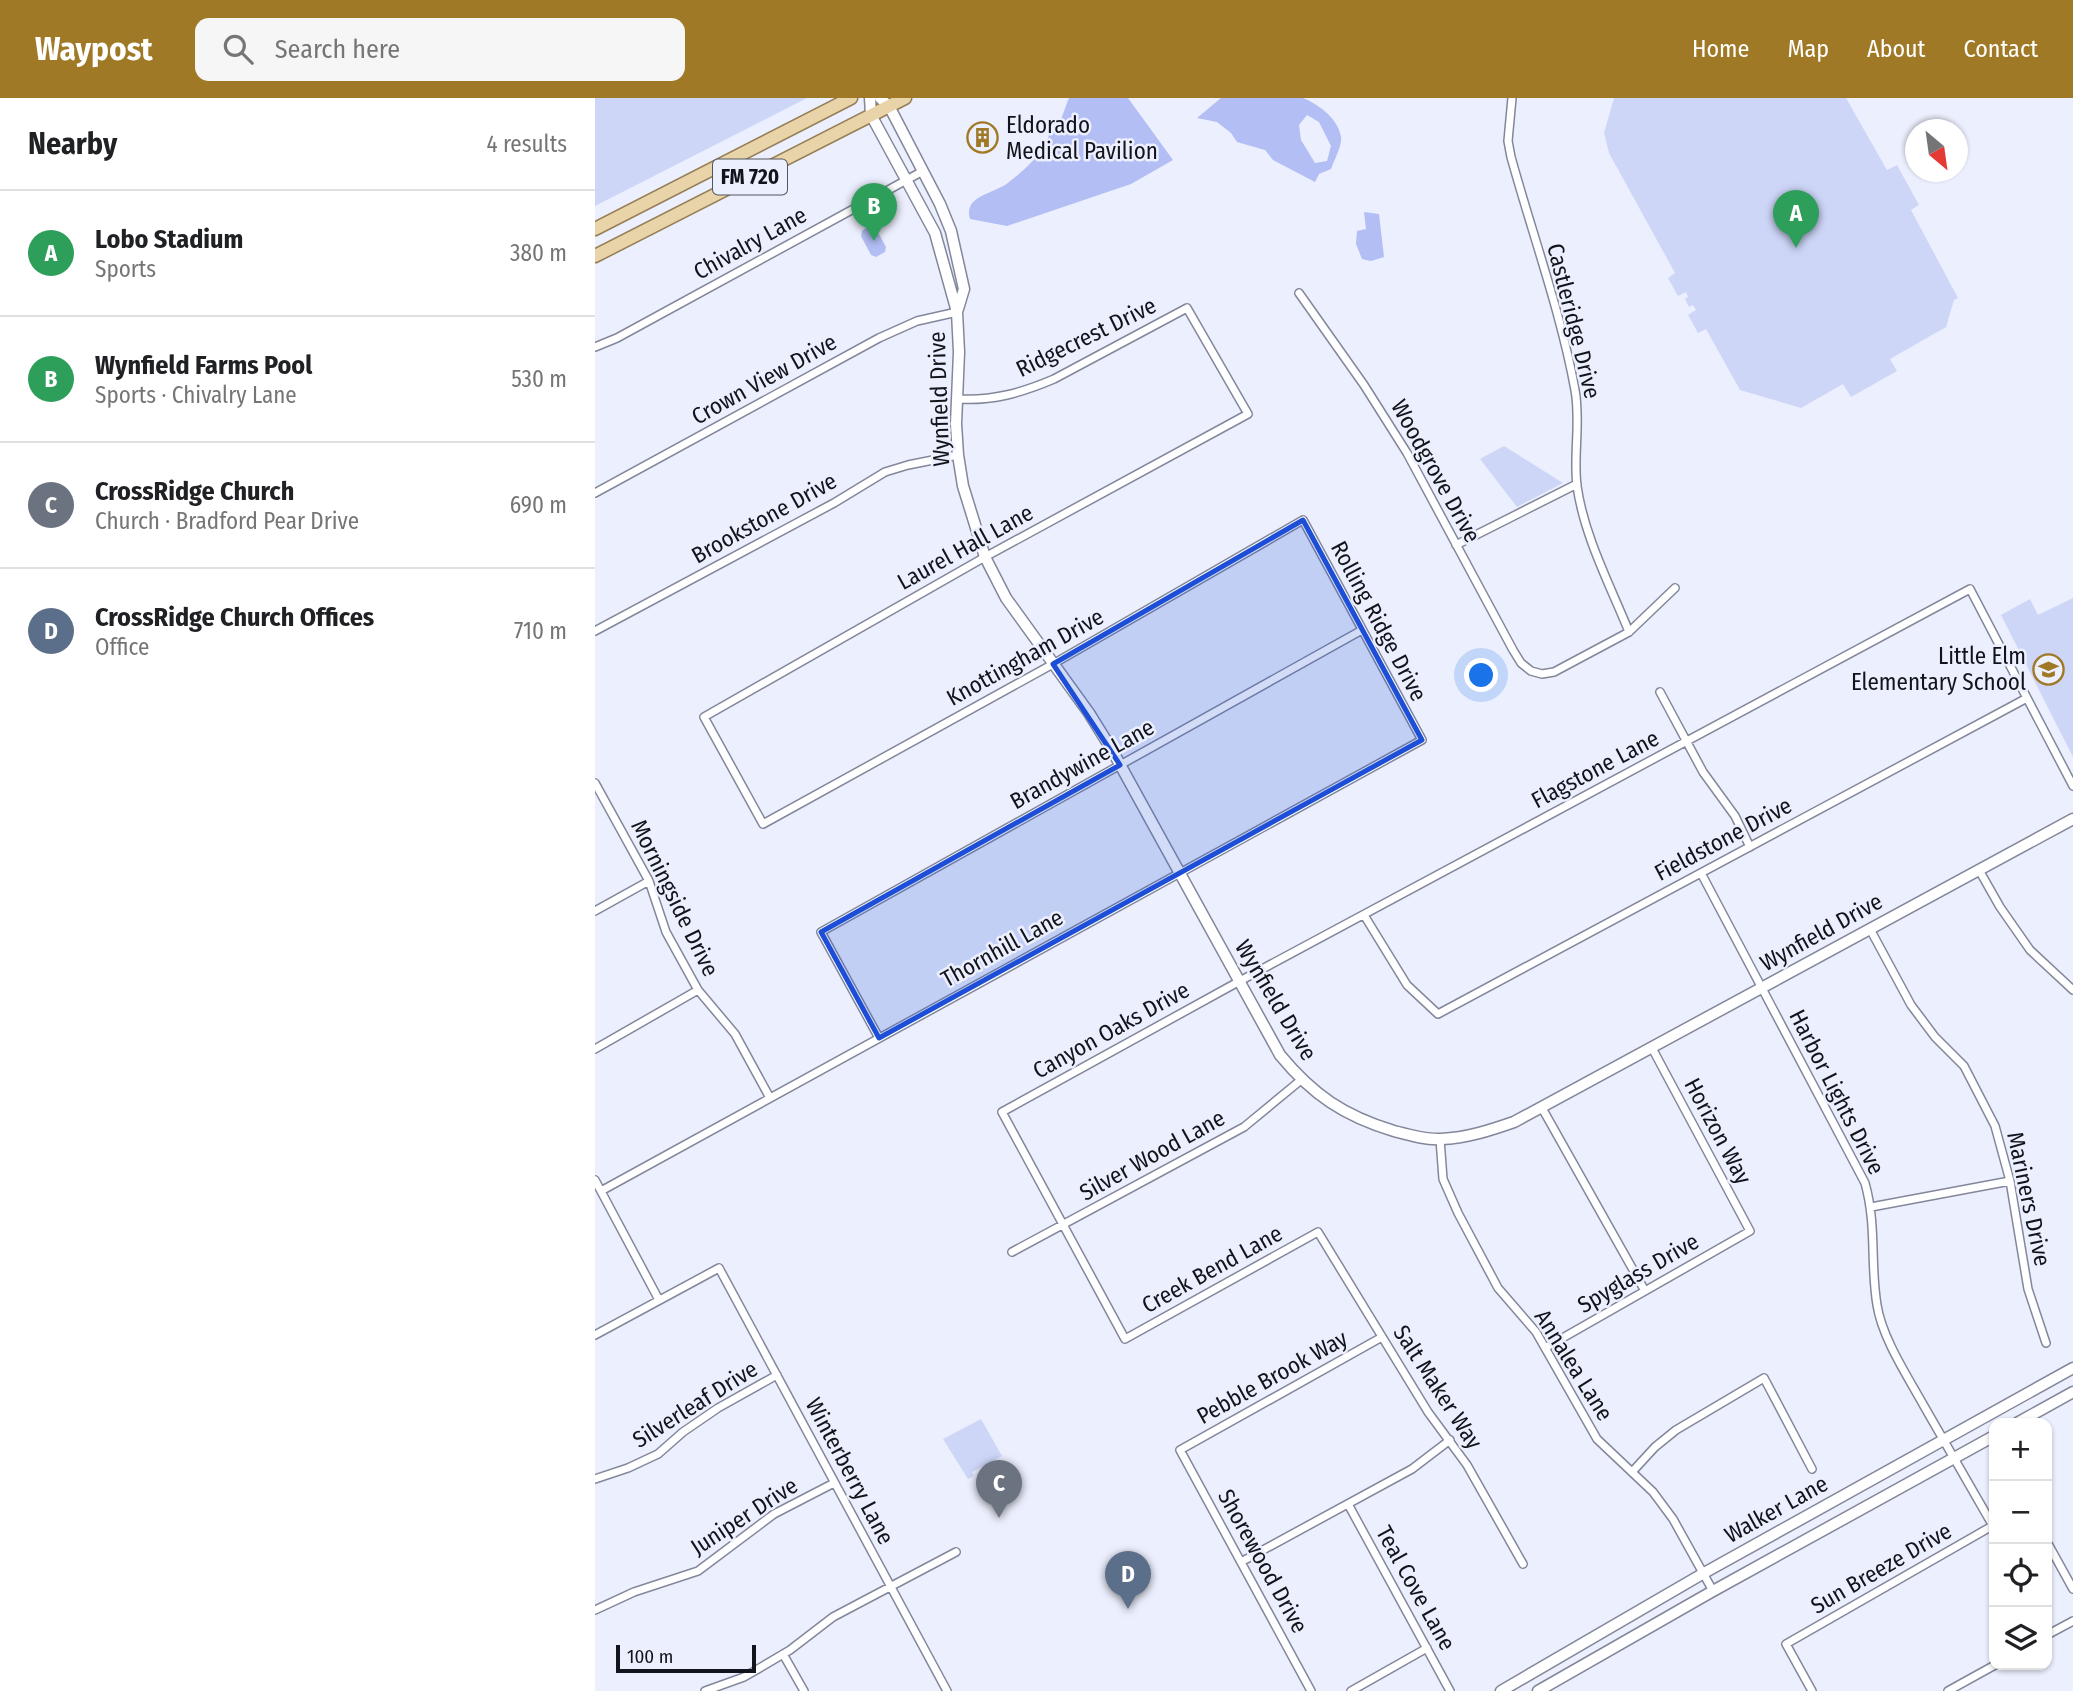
<!DOCTYPE html>
<meta charset="utf-8">
<style>
body{margin:0;font-family:"Fira Sans Condensed",sans-serif;background:#f6f6f6;color:#202124}
.controls{position:absolute;right:21px;bottom:21px;display:grid;overflow:hidden;border-radius:14px;box-shadow:0 2px 5px #0004}
.controls button{width:63px;height:63px;display:grid;place-items:center;padding:0;border:0;border-bottom:2px solid #e0e0e0;background:#fff;color:#202124;font:35px sans-serif}
.compass{position:absolute;left:1310px;top:21px;width:63px;height:63px;border-radius:50%;background:#fff;box-shadow:0 2px 5px #0004;rotate:151deg}
.scale{position:absolute;left:21px;bottom:18px;width:140px;box-sizing:border-box;padding-left:7px;border:4px solid #12141b;border-top:0;font-size:19px;line-height:24px;white-space:nowrap;color:#12141b;-webkit-text-stroke:5px #eceffd;paint-order:stroke}
.you{position:absolute;left:887px;top:578px;width:24px;height:24px;margin:-18px;border:5px solid #fff;border-radius:50%;background:#1a73e8;box-shadow:0 0 0 10px #1a73e833}
.badge{display:grid;place-items:center;width:46px;height:46px;border-radius:50%;background:#9f7926;color:#fff;font-size:23px;font-weight:700}
.pin{position:absolute;translate:-50% -58px;filter:drop-shadow(0 2px 4px #0008)}
.pin::after{content:'';position:absolute;top:37px;width:24px;height:21px;background:inherit;clip-path:polygon(0 0,100% 0,50% 100%)}
.list{margin:0;padding:0;list-style:none}
h2{display:flex;justify-content:space-between;align-items:center;height:91px;margin:0;padding:0 28px;font-size:30px}
h2 small{font-size:23px;font-weight:400;color:#757577}
.list li{display:grid;grid-template-columns:46px 1fr auto;gap:21px;align-items:center;box-sizing:border-box;height:126px;padding:0 28px;border-top:2px solid #e0e0e0}
.list b{display:block;font-size:26px;white-space:nowrap}
.list p{margin:0;font-size:23px;white-space:nowrap;color:#757577}
.list em{font-size:23px;font-style:normal;color:#757577}
.icon{flex:none;width:38px;height:38px;fill:none;stroke:currentColor;stroke-width:2;stroke-linecap:round;stroke-linejoin:round}
.map{position:relative;flex:none;width:1478px;height:1593px;overflow:hidden}
header{display:flex;align-items:center;gap:42px;box-sizing:border-box;height:98px;padding:0 35px;background:#9f7926;color:#fff}
header strong{font-size:33px}
nav{display:flex;gap:38px;margin-inline-start:auto;font-size:24px}
.search{width:490px;height:63px;background:#f6f6f6;display:flex;align-items:center;gap:18px;box-sizing:border-box;padding:0 24px;border-radius:14px;color:#757577;font-size:26px}
main{display:flex}
aside{flex:1;background:#fff}
.map>svg:first-child{display:block}
.green{fill:#ced6f8}
.water{fill:#b2bef4;fill-rule:evenodd}
.lines{fill:none;stroke-linecap:round;stroke-linejoin:round}
.street-casing{stroke:#82879b;stroke-width:10}
.secondary-casing{stroke:#82879b;stroke-width:13}
.primary-casing{stroke:#957e54;stroke-width:15}
.street{stroke:#fff;stroke-width:7}
.secondary{stroke:#fff;stroke-width:10}
.primary{stroke:#e9d4aa;stroke-width:12}
.marked{fill:#1d4ed8;fill-opacity:0.2;stroke:#1d4ed8;stroke-width:5;stroke-linejoin:round}
.labels{text-anchor:middle;stroke-width:5;stroke-linejoin:round;paint-order:stroke}
.shield{fill:#eceffd;stroke:#53565f;stroke-width:2}
.shield-label{font-size:21px;font-weight:bold;fill:#12141b}
.poi-label{font-size:23px;fill:#12141b;stroke:#eceffd;text-anchor:start}
.street-label{font-size:23px;fill:#12141b;stroke:#eceffd}
</style>
<header>
<strong>Waypost</strong>
<div class="search"><svg class="icon" aria-label="search" viewBox="0 0 24 24"><circle cx="10" cy="10" r="6"/><path d="M15 15l6 6"/></svg>Search here</div>
<nav><a>Home</a><a>Map</a><a>About</a><a>Contact</a></nav>
</header>
<main>
<aside>
<h2>Nearby<small>4 results</small></h2>
<ul class="list">
<li><span class="badge" style="background:#2e9e5b">A</span><div><b>Lobo Stadium</b><p>Sports</p></div><em>380 m</em></li>
<li><span class="badge" style="background:#2e9e5b">B</span><div><b>Wynfield Farms Pool</b><p>Sports · Chivalry Lane</p></div><em>530 m</em></li>
<li><span class="badge" style="background:#6b7280">C</span><div><b>CrossRidge Church</b><p>Church · Bradford Pear Drive</p></div><em>690 m</em></li>
<li><span class="badge" style="background:#5c6f8a">D</span><div><b>CrossRidge Church Offices</b><p>Office</p></div><em>710 m</em></li>
</ul>
</aside>
<div class="map">
<svg width="1478" height="1593" viewBox="0 0 1478 1593">
<rect width="100%" height="100%" fill="#eceffd"/>
<path class="green" d="M0,0H212L0,108Z
M1019,0H1251L1292,72L1302,67L1324,107L1316,112L1363,200L1359,202L1351,229L1295,261L1302,273L1256,299L1248,286L1206,310L1145,292L1111,231L1103,235L1093,217L1101,212L1098,207L1094,209L1090,201L1093,199L1091,194L1083,198L1073,180L1080,175L1014,55L1009,35Z
M909,348L968,385L922,409L885,361Z
M1478,500V659L1406,517L1435,501L1443,517Z
M386,1321L407,1358L377,1374L379,1378L373,1381L348,1341Z"/>
<path class="water" d="M474,0H533L578,62L536,86L412,128L375,121C368,97 400,96 414,84C427,74 444,59 452,44C455,37 452,39 455,33C459,29 464,26 466,21C469,14 471,7 474,0Z
M626,0H708C723,6 743,20 746,39C747,49 739,62 736,71L724,76L720,84L678,62L670,52L642,44L636,35L622,24L602,20ZM712,17L724,24L736,48L732,63L720,65L706,42L704,27Z
M769,114L784,116L789,159L776,163L767,161L761,146L762,133L771,131Z
M275,127L280,129L291,149L290,154L281,159L276,157L266,138L267,133Z"/>
<g class="lines">
<defs>
<path id="street" d="M917,0L913,43L916,59C937,135 966,215 980,292C986,325 978,356 982,388C989,438 1015,487 1034,534
M704,195L769,287L812,355L918,552L926,565L936,573L947,576L959,574L1034,534L1080,490
M0,249L22,240L328,73
M0,395L284,240L322,223L362,214
M861,447L982,386
M0,533L239,405L290,374L313,367L363,357
M1065,594L1108,674L1140,718L1155,749
M0,685L54,783L71,834L103,892L140,936L175,1000
M1384,772L1405,809L1435,852L1478,892
M1106,775L1270,1085C1282,1128 1275,1165 1282,1207C1287,1240 1313,1279 1329,1308C1352,1348 1375,1388 1398,1428
M0,813L54,783
M769,817L812,887L843,916L1432,600
M1275,831L1316,907L1340,939L1369,968L1400,1028L1415,1083L1433,1191L1451,1245
M284,940L226,834L767,532
M0,951L103,892
M947,1010L1050,1193
M845,1041L848,1081L863,1115L903,1190L941,1234L1002,1341L1058,1394L1078,1421L1118,1493
M0,1082L64,1202
M6,1093L827,642L708,422L458,566L168,726L109,619L390,459L653,316L592,210L459,281C426,295 398,303 363,301
M1276,1109L1415,1083
M417,1154L649,1029L706,982
M0,1237L124,1170L352,1593
M950,1250L1155,1133L1057,950
M1037,1374L1060,1349L1081,1332L1169,1280L1217,1371
M0,1381L33,1370L63,1356L88,1334L123,1310L182,1277
M753,1406L855,1593
M1452,1444L1478,1491
M646,1464L817,1371L855,1342
M928,1466L872,1367L833,1314L723,1134L530,1241L407,1014L643,884L1375,491L1478,688
M0,1512L39,1494L103,1473L179,1416L239,1385
M1452,1537L1478,1523
M188,1556L209,1593
M110,1593L149,1579L168,1568L195,1552L238,1519L361,1454
M716,1593L585,1352L787,1239
M756,1593L832,1550
M1217,1593L1191,1546L1399,1427
M1353,1593L1400,1567"/>
<path id="secondary" d="M275,0L276,17L340,135L362,214L364,254L361,326L363,357L368,388L390,459L411,500L494,615L517,652L685,957C718,997 749,1018 799,1033C814,1037 831,1042 846,1041C872,1040 896,1032 919,1024L1478,721
M285,0L294,8L345,106L356,133L369,191L363,211
M1422,1325L1478,1294
M906,1593L1109,1475L1478,1270
M943,1593L1118,1493L1399,1338"/>
<path id="primary" d="M0,131L256,0
M0,158L310,0"/>
</defs>
<use href="#street" class="street-casing"/>
<use href="#secondary" class="secondary-casing"/>
<use href="#primary" class="primary-casing"/>
<use href="#street" class="street"/>
<use href="#secondary" class="secondary"/>
<use href="#primary" class="primary"/>
</g>
<path class="marked" d="M708,422L827,642L284,940L226,834L525,667L458,566Z"/>
<defs>
<symbol id="building-ring" viewBox="-11 -11 22 22"><circle r="9.5" fill="#eceffd" stroke="#9f7926" stroke-width="1.5"/><path d="M-4-6H4V6H1V3H-1V6H-4ZM-2.5-4.3h1.7v1.8h-1.7ZM.8-4.3h1.7v1.8H.8ZM-2.5-1h1.7V.8h-1.7ZM.8-1h1.7V.8H.8Z" fill="#9f7926"/></symbol>
<symbol id="school-ring" viewBox="-11 -11 22 22"><circle r="9.5" fill="#eceffd" stroke="#9f7926" stroke-width="1.5"/><path d="M0-5L7-2L0 1L-7-2ZM-4 1L0 2.5L4 1V4Q0 6-4 4Z" fill="#9f7926"/></symbol>
</defs>
<g fill-rule="evenodd">
<use href="#building-ring" x="370" y="22" width="35" height="35"/>
<use href="#school-ring" x="1436" y="554" width="35" height="35"/>
</g>
<g class="labels">
<rect class="shield" x="118" y="61.5" width="74" height="35" rx="5"/>
<g class="shield-label">
<text x="155" y="86">FM 720</text>
</g>
<g class="poi-label">
<text x="411" y="35">Eldorado<tspan x="411" dy="26">Medical Pavilion</tspan></text>
<text x="1431" y="566" text-anchor="end">Little Elm<tspan x="1431" dy="26">Elementary School</tspan></text>
</g>
<g class="street-label">
<text transform="translate(155 145) rotate(-29)" y="8">Chivalry Lane</text>
<text transform="translate(979 223) rotate(76)" y="8">Castleridge Drive</text>
<text transform="translate(491 239) rotate(-26)" y="8">Ridgecrest Drive</text>
<text transform="translate(169 281) rotate(-29)" y="8">Crown View Drive</text>
<text transform="translate(344 301) rotate(-92)" y="8">Wynfield Drive</text>
<text transform="translate(841 373) rotate(61)" y="8">Woodgrove Drive</text>
<text transform="translate(169 420) rotate(-29)" y="8">Brookstone Drive</text>
<text transform="translate(370 449) rotate(-29)" y="8">Laurel Hall Lane</text>
<text transform="translate(784 523) rotate(62)" y="8">Rolling Ridge Drive</text>
<text transform="translate(430 559) rotate(-29)" y="8">Knottingham Drive</text>
<text transform="translate(487 666) rotate(-29)" y="8">Brandywine Lane</text>
<text transform="translate(1000 671) rotate(-28)" y="8">Flagstone Lane</text>
<text transform="translate(1128 741) rotate(-28)" y="8">Fieldstone Drive</text>
<text transform="translate(80 800) rotate(64)" y="8">Morningside Drive</text>
<text transform="translate(1226 834) rotate(-29)" y="8">Wynfield Drive</text>
<text transform="translate(407 850) rotate(-29)" y="8">Thornhill Lane</text>
<text transform="translate(681 902) rotate(59)" y="8">Wynfield Drive</text>
<text transform="translate(516 932) rotate(-29)" y="8">Canyon Oaks Drive</text>
<text transform="translate(1242 994) rotate(63)" y="8">Harbor Lights Drive</text>
<text transform="translate(1123 1033) rotate(62)" y="8">Horizon Way</text>
<text transform="translate(557 1057) rotate(-29)" y="8">Silver Wood Lane</text>
<text transform="translate(1434 1101) rotate(78)" y="8">Mariners Drive</text>
<text transform="translate(617 1171) rotate(-29)" y="8">Creek Bend Lane</text>
<text transform="translate(1043 1175) rotate(-30)" y="8">Spyglass Drive</text>
<text transform="translate(979 1267) rotate(58)" y="8">Annalea Lane</text>
<text transform="translate(677 1279) rotate(-29)" y="8">Pebble Brook Way</text>
<text transform="translate(843 1289) rotate(57)" y="8">Salt Maker Way</text>
<text transform="translate(100 1306) rotate(-32)" y="8">Silverleaf Drive</text>
<text transform="translate(255 1373) rotate(62)" y="8">Winterberry Lane</text>
<text transform="translate(1181 1411) rotate(-29)" y="8">Walker Lane</text>
<text transform="translate(149 1418) rotate(-33)" y="8">Juniper Drive</text>
<text transform="translate(668 1463) rotate(61)" y="8">Shorewood Drive</text>
<text transform="translate(1286 1470) rotate(-30)" y="8">Sun Breeze Drive</text>
<text transform="translate(821 1490) rotate(61)" y="8">Teal Cove Lane</text>
</g>
</g>
</svg>
<div class="controls">
<button>+</button>
<button>−</button>
<button><svg class="icon" aria-label="locate" viewBox="0 0 24 24"><circle cx="12" cy="12" r="6"/><path d="M12 2v4M12 18v4M2 12h4M18 12h4"/></svg></button>
<button><svg class="icon" aria-label="layers" viewBox="0 0 24 24"><path d="M12 4l9 5-9 5-9-5zM3 14l9 5 9-5"/></svg></button>
</div>
<svg class="compass" viewBox="-18 -18 36 36"><path d="M0-13l5 13h-10z" fill="#e53935"/><path d="M0 13l5-13h-10z" fill="#757577"/></svg>
<div class="scale">100 m</div>
<div class="you"></div>
<div class="pin badge" style="left:1201px;top:150px;background:#2e9e5b">A</div>
<div class="pin badge" style="left:279px;top:143px;background:#2e9e5b">B</div>
<div class="pin badge" style="left:404px;top:1420px;background:#6b7280">C</div>
<div class="pin badge" style="left:533px;top:1511px;background:#5c6f8a">D</div>
</div>
</main>
